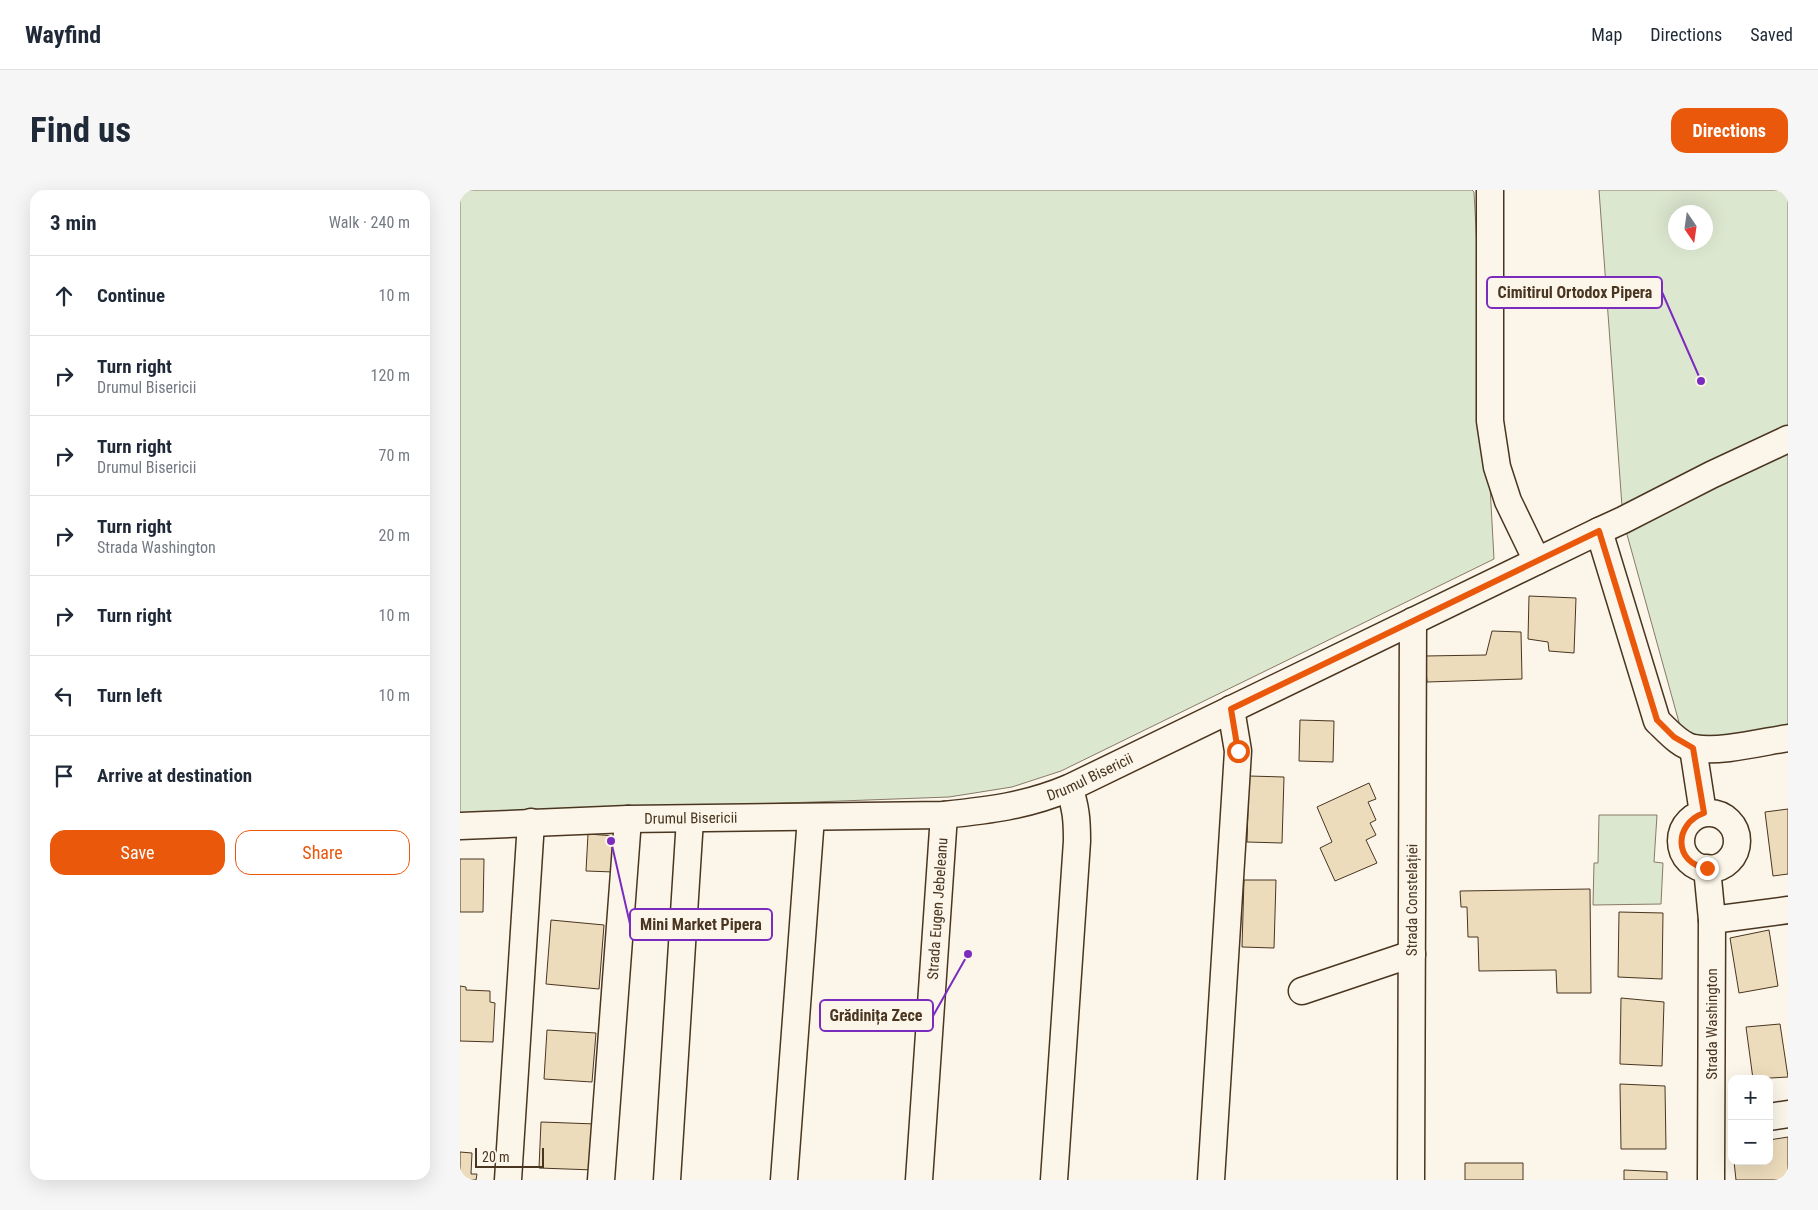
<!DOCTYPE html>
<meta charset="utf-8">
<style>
body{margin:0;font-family:"Roboto Condensed",sans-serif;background:#f6f6f7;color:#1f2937}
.controls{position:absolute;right:15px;bottom:15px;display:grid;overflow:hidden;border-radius:10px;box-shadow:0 5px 20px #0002}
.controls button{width:45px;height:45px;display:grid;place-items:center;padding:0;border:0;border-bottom:1px solid #e0e1e3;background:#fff;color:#1f2937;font:25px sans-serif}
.compass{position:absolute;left:1208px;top:15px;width:45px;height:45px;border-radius:50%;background:#fff;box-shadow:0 5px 20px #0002;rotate:167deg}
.scale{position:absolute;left:15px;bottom:12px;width:69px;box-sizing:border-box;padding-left:5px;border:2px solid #4a3520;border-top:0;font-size:14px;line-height:18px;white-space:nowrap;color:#4a3520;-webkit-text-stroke:4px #fbf6e9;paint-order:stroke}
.stop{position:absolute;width:15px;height:15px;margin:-11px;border:4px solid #ea580c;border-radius:50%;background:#fff}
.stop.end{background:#ea580c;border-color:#fff;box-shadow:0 1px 5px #0008}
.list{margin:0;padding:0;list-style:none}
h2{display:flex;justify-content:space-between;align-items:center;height:65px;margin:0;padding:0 20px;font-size:21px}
h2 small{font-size:16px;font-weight:400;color:#747a83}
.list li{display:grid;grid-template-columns:32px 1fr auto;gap:15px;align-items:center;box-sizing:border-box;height:80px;padding:0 20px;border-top:1px solid #e0e1e3}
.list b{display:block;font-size:19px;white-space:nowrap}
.list p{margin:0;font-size:16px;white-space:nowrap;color:#747a83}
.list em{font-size:16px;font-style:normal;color:#747a83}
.actions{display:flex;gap:10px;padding:15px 20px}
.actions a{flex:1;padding:11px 0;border:1px solid #ea580c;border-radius:15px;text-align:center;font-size:18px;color:#ea580c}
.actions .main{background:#ea580c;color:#fff}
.icon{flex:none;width:28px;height:28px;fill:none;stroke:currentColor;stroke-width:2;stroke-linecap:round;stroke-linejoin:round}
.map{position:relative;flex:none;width:1328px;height:990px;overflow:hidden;border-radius:15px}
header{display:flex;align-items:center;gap:30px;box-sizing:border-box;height:70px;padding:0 25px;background:#fff;border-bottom:1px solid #e0e1e3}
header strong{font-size:24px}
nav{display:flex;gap:28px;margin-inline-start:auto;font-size:18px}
.intro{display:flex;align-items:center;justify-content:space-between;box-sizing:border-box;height:120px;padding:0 30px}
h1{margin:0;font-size:35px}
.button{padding:12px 22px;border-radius:15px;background:#ea580c;color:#fff;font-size:18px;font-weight:700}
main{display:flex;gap:30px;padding:0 30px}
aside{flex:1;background:#fff;border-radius:15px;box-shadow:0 5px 20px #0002}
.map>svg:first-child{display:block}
.green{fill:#dce7d0;stroke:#887966;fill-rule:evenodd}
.building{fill:#ecdcbc;stroke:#4a3520}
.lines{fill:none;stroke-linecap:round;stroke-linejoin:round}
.minor-casing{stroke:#4a3520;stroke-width:29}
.minor{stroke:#fbf6e9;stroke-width:26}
.route{stroke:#ea580c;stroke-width:6}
.labels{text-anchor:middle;stroke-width:4;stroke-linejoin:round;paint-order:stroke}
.street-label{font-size:15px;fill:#4a3520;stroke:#fbf6e9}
.leader{fill:none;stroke:#7b2cbf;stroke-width:2}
.callout-dot{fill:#7b2cbf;stroke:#fbf6e9;stroke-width:2}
.callout{fill:#fbf6e9;stroke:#7b2cbf;stroke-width:2}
.callout-label{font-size:16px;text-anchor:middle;font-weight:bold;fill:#4a3520}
</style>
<header>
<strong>Wayfind</strong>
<nav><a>Map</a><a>Directions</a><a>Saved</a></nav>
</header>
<div class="intro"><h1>Find us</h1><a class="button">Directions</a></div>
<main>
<aside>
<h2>3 min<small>Walk · 240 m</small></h2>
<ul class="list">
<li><svg class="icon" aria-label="ahead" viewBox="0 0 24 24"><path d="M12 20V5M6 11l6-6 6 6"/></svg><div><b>Continue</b></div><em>10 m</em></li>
<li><svg class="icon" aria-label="right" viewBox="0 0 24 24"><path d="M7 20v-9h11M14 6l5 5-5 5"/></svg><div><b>Turn right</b><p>Drumul Bisericii</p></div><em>120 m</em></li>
<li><svg class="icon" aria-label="right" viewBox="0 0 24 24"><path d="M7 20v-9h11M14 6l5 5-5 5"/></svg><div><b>Turn right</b><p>Drumul Bisericii</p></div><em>70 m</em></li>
<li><svg class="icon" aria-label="right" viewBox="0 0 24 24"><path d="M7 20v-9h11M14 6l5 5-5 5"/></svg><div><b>Turn right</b><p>Strada Washington</p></div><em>20 m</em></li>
<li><svg class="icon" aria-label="right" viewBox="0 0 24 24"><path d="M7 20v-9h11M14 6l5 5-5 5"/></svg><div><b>Turn right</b></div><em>10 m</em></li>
<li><svg class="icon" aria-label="left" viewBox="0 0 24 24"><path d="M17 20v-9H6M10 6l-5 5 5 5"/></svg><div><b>Turn left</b></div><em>10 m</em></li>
<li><svg class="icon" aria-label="arrive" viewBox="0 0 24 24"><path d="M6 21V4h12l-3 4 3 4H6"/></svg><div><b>Arrive at destination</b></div></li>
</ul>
<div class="actions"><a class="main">Save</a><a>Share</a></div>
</aside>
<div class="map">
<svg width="1328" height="990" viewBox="0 0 1328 990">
<rect width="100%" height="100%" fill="#fbf6e9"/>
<path class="green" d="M0,0H1012L1014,2L1034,369L601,581L552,597L489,607L0,625Z
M1139,0H1328V538L1225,554L1163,330ZM1216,22H1246V52H1216Z
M1139,625H1197L1194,672L1203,673L1201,714L1133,715L1134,673H1138Z"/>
<path class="building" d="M1069,406L1116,408L1114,463L1089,461L1088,452L1068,449Z
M1032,441L1061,442L1062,489L967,492L965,466L1026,465Z
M840,530L874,531L873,572L839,571Z
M789,586L824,587L822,653L787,652Z
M909,593L916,609L908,612L916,630L910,633L916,645L906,650L917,673L875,691L860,658L872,652L857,617Z
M1328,619V684L1313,686L1305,622Z
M128,644L155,646L154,682L126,681Z
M0,669H24L23,722H0Z
M784,690H816L814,758L782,757Z
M1130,699L1131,803H1097L1096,780L1019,781L1018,747H1008L1007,717H1001L1000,701Z
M1159,722L1203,723L1202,789L1158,787Z
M91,730L144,735L139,799L86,794Z
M1309,740L1318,796L1279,803L1270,748Z
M0,796L6,797V800L30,801V812L35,813L33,852L0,851Z
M1161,808L1204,812L1202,876L1160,874Z
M1320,834L1328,887L1293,889L1286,837Z
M87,840L136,843L132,892L84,889Z
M1160,894L1205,896L1206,959H1161Z
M81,932L136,934L134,980L79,978Z
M1328,947V990H1276L1274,971H1309V950Z
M0,962L12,963L11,984H17L16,990H0Z
M1005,973H1063V990H1005Z
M1164,980L1207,982V990H1164Z"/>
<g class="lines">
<defs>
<g id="minor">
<path d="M1030,0V231L1037,277L1048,311L1077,371"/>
<path d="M1139,341L1163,330L1251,285L1328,249"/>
<path d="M1233,558L1243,623"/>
<circle cx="1249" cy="651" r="28"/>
<path id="s1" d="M0,636L168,629L484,625C530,620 566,616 609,598L1139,341L1197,531C1207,540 1220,556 1234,558C1259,563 1302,552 1328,548"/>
<path d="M1247,678L1252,730L1251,990"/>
<path d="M1252,730L1328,720"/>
<path d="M842,801L952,764"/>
<path d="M1309,927L1328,924"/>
<path d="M48,990L71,632"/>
<path d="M141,990L168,629"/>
<path d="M207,990L230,629"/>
<path d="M324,990L351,627"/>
<path id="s2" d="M459,990L484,625"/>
<path d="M594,990L617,651C617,631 616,616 609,598"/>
<path d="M751,990L778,561L771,519"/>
<path id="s3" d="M951,990L953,431"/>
</g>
</defs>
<use href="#minor" class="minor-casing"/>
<use href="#minor" class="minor"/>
</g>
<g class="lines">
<path class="route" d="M778,561L771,519L1139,341L1197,530L1214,547L1233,558L1244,623C1213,634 1214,674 1247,678"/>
</g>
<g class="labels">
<g class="street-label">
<text dy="5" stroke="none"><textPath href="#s1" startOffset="636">Drumul Bisericii</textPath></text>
<text dy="5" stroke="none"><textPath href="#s1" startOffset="231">Drumul Bisericii</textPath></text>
<text dy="5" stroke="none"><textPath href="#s3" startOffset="280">Strada Constelației</textPath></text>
<text dy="5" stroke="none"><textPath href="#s2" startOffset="272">Strada Eugen Jebeleanu</textPath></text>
<text transform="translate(1252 834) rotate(-90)" y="5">Strada Washington</text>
</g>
</g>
<path class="leader" d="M1241 191L1202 102M151 651L170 734M508 764L473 826"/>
<g class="callout-dot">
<circle cx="1241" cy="191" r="5"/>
<circle cx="151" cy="651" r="5"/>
<circle cx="508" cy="764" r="5"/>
</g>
<g class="callout">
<rect x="1027" y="87" width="175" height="31" rx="5"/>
<rect x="170" y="719" width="142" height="31" rx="5"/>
<rect x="360" y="810" width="113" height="31" rx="5"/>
</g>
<g class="callout-label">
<text x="1115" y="108">Cimitirul Ortodox Pipera</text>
<text x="241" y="740">Mini Market Pipera</text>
<text x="416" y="831">Grădinița Zece</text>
</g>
</svg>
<div class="controls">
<button>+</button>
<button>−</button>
</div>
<svg class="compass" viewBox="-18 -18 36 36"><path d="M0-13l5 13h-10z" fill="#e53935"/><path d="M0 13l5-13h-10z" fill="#747a83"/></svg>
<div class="scale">20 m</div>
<div class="stop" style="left:778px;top:561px"></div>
<div class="stop end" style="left:1247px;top:678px"></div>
</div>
</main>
